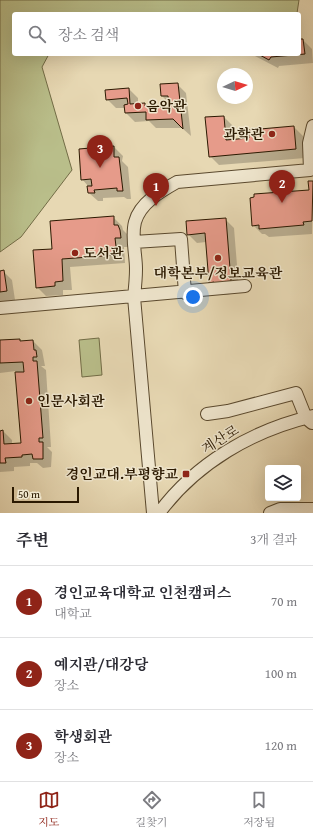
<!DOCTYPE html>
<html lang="ko">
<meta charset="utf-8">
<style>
body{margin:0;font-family:"Gentium Book Plus","Noto Serif KR",serif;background:#f2f2f3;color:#2b2b33}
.controls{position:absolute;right:12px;bottom:12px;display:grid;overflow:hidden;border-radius:4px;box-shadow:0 4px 16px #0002}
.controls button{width:36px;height:36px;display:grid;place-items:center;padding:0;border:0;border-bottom:1px solid #e1e1e2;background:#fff;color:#2b2b33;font:20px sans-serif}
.compass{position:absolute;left:217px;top:68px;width:36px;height:36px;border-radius:50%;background:#fff;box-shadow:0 4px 16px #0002;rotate:86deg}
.scale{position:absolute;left:12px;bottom:10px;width:67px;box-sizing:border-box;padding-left:4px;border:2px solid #2b1901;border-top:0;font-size:11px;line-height:14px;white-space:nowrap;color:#2b1901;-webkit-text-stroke:3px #efe6ce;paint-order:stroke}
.you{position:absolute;left:193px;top:297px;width:14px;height:14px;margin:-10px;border:3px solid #fff;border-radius:50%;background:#1a73e8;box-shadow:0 0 0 6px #1a73e833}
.badge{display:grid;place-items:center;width:26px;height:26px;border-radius:50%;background:#8f2418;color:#fff;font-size:13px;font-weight:700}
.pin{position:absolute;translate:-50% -33px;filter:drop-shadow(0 1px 2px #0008)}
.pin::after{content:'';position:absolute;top:21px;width:14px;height:12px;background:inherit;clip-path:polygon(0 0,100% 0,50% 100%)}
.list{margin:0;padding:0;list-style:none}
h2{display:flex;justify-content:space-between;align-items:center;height:52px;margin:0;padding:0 16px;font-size:17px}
h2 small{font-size:13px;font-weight:400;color:#7c7c81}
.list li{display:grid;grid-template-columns:26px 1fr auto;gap:12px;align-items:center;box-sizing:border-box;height:72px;padding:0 16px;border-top:1px solid #e1e1e2}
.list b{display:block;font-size:15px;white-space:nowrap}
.list p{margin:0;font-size:13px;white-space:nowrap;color:#7c7c81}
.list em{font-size:13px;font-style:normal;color:#7c7c81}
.icon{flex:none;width:22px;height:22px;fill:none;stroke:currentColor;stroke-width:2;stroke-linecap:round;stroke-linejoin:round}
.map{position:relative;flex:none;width:313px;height:513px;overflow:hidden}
.search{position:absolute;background:#fff;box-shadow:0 4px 16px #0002;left:12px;right:12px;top:12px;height:44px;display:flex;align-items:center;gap:10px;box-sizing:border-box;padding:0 14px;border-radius:4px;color:#7c7c81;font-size:15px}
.sheet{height:268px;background:#fff}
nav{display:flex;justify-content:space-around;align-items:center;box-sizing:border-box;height:56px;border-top:1px solid #e1e1e2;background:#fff;font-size:11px;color:#7c7c81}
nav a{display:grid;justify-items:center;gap:2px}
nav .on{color:#8f2418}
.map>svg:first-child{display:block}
.green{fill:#b9be8a;stroke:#726c46}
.shadow{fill:#0003}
.building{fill:#e69b8a;stroke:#2b1901}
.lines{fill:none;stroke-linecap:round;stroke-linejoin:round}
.minor-casing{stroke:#5a492e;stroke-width:14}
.minor{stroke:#efe6ce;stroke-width:12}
.poi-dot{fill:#8f2418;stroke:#efe6ce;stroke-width:1.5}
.labels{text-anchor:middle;stroke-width:3;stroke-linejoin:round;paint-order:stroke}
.poi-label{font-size:14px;font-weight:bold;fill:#2b1901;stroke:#efe6ce;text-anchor:start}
.street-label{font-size:14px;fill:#2b1901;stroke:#efe6ce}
</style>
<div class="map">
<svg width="313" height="513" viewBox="0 0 313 513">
<rect width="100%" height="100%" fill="#e7d8b3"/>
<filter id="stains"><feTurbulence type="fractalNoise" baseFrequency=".005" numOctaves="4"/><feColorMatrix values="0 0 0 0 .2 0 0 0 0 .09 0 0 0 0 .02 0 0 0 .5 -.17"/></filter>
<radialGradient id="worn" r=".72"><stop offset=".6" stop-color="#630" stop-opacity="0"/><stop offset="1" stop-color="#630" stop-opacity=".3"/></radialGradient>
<path class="green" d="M0,0H299L297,13L270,14H14V54H49L42,67L72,170L21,237L0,252Z
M99,338L102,375L82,377L79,340Z"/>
<path class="shadow" d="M299,40H303L312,49L313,63L279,66L278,68L251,54H299Z
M177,84L186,93L191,136L182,128H156L149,121L135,122L126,113V108H116L107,99L129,89L138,98V105L144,104L154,109L170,107V104L162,96Z
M224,117L233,126L234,140L251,139L294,127L303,136L305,158L219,165L210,156L207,118Z
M114,147L123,156L122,161L128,167L131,199H127L124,197L103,198V201H98L89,193L88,186L82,179Z
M309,182H313L312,234L269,237L265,234H262L253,225L256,198L310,191Z
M113,217L122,226L123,230L127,234L129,247H124L125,263L70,267L72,290H63V295L46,296L37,287L53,250Z
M225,219L234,228L239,290H231V294L225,295L210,283L206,242L197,243L188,234Z
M3,271L12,280L15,300L0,302V272Z
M19,340L22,342L33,341L42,350L45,366H41L46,370L51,447H47L52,452L51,467L43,468L37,463H30V466L14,467V471L0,472V432L3,431L12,440V444H22L16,371L0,373V341Z"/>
<path class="building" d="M299,39H303L305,54L271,57L269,60L258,54H299Z
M178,83L183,129L173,119L146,120V112L125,113L124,105L128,104L127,98L106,100L105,90L129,88L130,104L145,103V106H152V108L169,106L168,96H161L160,84Z
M224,116L226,140L249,138V130L294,126L296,149L209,157L205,117Z
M114,146V157H119L123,191H117V188L94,190L95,193H88L87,186H92L91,179L81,180L79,149Z
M308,181H313L312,221L303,222L304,225L259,229V225L252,226L250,198L254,197V194L309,190Z
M114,216V225H118L120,230L121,238H115L117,255L62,259L63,281L55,282V286L36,288L33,250L52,249L50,221Z
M226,218L231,281L223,282V286H215L214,282L209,283L205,233L187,235L186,221Z
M4,270L7,291L0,292V271Z
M20,339V341L33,340L34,350H36L37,357H33V361H37L43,438H39V442H43V459H33L32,454L22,455V457L5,458L6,463H0V431L3,430L4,444L21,443L15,372H24L23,362L0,363V340Z"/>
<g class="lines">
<defs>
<path id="minor" d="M134,242L181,239L185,293
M0,308L245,286
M207,414L228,411L296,393L306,418L312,423
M153,513L134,297C135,288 136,278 136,269C136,254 131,237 135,222C140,203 161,191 177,182L310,170L309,143L313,126
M159,513C196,463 253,430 313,416
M270,513L280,509H313"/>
</defs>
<use href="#minor" class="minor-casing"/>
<use href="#minor" class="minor"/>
</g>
<g class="poi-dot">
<circle cx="138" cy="106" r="4"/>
<circle cx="272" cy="134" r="4"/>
<circle cx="75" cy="253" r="4"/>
<circle cx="218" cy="258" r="4"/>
<circle cx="29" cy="401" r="4"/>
<rect x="182" y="470" width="8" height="8" rx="2"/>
</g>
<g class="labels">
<g class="poi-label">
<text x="146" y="111">음악관</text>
<text x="264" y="139" text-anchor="end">과학관</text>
<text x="83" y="258">도서관</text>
<text x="218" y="278" text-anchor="middle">대학본부/정보교육관</text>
<text x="37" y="406">인문사회관</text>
<text x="178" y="479" text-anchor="end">경인교대.부평향교</text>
</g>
<g class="street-label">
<text transform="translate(220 439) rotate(-32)" y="5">계산로</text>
</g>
</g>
<rect width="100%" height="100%" filter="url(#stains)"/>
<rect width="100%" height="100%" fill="url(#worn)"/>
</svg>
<div class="controls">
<button><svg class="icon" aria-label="layers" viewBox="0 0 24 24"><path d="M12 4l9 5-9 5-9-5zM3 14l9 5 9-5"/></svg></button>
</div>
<svg class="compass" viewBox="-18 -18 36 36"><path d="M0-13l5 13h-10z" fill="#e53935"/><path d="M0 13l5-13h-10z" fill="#7c7c81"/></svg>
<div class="scale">50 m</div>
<div class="you"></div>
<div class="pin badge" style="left:156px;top:206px">1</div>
<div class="pin badge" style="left:282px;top:203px">2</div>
<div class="pin badge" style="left:100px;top:168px">3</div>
<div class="search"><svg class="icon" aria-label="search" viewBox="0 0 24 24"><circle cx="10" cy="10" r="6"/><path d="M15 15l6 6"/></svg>장소 검색</div>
</div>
<section class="sheet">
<h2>주변<small>3개 결과</small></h2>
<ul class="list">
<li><span class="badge">1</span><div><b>경인교육대학교 인천캠퍼스</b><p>대학교</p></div><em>70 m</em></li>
<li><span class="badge">2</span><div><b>예지관/대강당</b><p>장소</p></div><em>100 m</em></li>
<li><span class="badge">3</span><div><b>학생회관</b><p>장소</p></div><em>120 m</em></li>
</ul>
</section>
<nav>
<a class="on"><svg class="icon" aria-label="map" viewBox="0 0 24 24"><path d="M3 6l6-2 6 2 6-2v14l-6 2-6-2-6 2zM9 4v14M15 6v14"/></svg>지도</a>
<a><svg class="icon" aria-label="directions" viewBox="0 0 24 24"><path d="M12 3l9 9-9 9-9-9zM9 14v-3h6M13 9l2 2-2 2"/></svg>길찾기</a>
<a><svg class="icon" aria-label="saved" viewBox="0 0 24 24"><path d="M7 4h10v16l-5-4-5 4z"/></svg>저장됨</a>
</nav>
